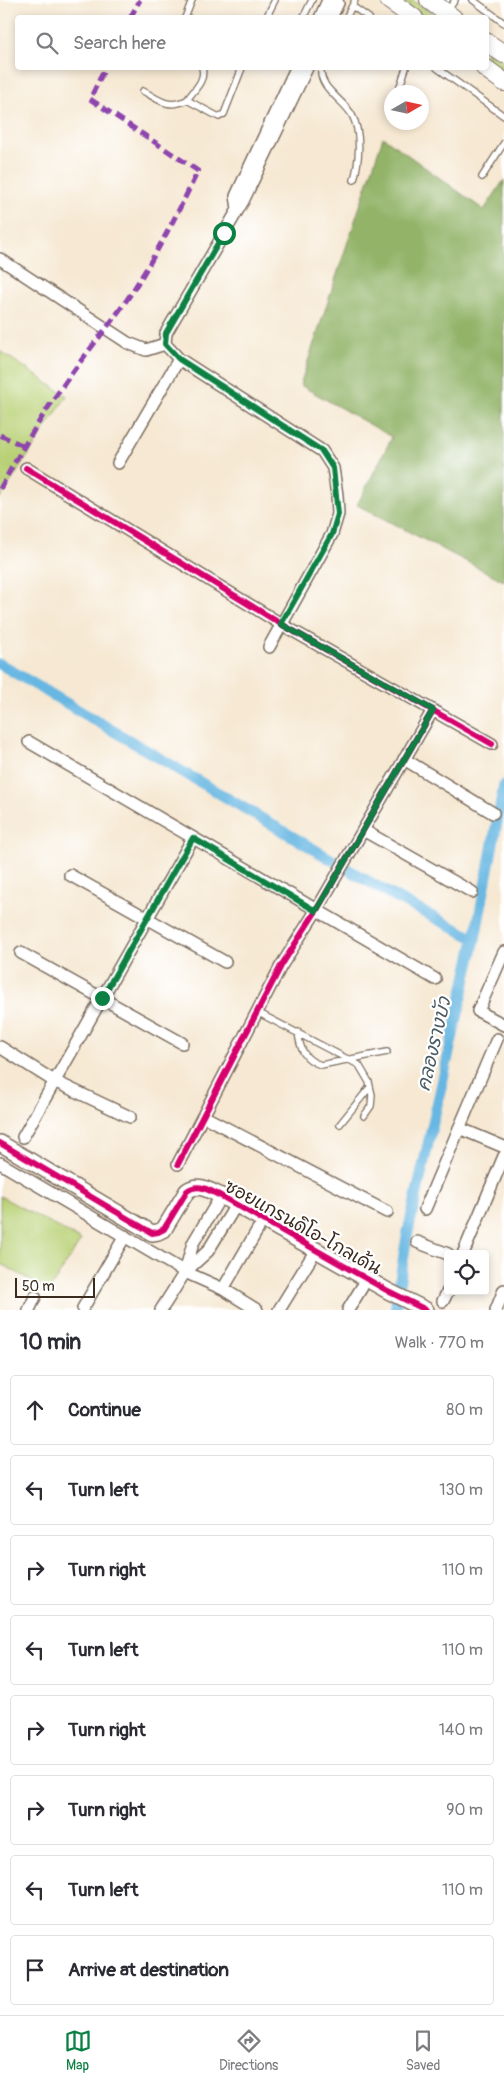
<!DOCTYPE html>
<meta charset="utf-8">
<style>
body{margin:0;font-family:Pangolin,"Playpen Sans Thai",sans-serif;background:#f2f2f3;color:#2b2b33}
.controls{position:absolute;right:15px;bottom:15px;display:grid;overflow:hidden;border-radius:5px;box-shadow:0 2px 8px #0003}
.controls button{width:45px;height:45px;display:grid;place-items:center;padding:0;border:0;border-bottom:1px solid #e1e1e2;background:#fff;color:#2b2b33;font:25px sans-serif}
.compass{position:absolute;left:384px;top:85px;width:45px;height:45px;border-radius:50%;background:#fff;box-shadow:0 2px 8px #0003;rotate:81deg}
.scale{position:absolute;left:15px;bottom:12px;width:80px;box-sizing:border-box;padding-left:5px;border:2px solid #3b2a1e;border-top:0;font-size:14px;line-height:18px;white-space:nowrap;color:#3b2a1e;-webkit-text-stroke:4px #fff;paint-order:stroke}
.stop{position:absolute;width:15px;height:15px;margin:-11px;border:4px solid #0b8043;border-radius:50%;background:#fff}
.stop.end{background:#0b8043;border-color:#fff;box-shadow:0 1px 5px #0008}
.list{margin:0;padding:0;list-style:none}
h2{display:flex;justify-content:space-between;align-items:center;height:65px;margin:0;padding:0 20px;font-size:21px}
h2 small{font-size:16px;font-weight:400;color:#7c7c81}
.list li{display:grid;grid-template-columns:32px 1fr auto;gap:15px;align-items:center;box-sizing:border-box;height:70px;margin:0 10px 10px;padding:0 10px;border:1px solid #e1e1e2;border-radius:5px}
.list b{display:block;font-size:19px;white-space:nowrap}
.list em{font-size:16px;font-style:normal;color:#7c7c81}
.icon{flex:none;width:28px;height:28px;fill:none;stroke:currentColor;stroke-width:2;stroke-linecap:round;stroke-linejoin:round}
.map{position:relative;flex:none;width:504px;height:1310px;overflow:hidden}
.search{position:absolute;background:#fff;box-shadow:0 2px 8px #0003;left:15px;right:15px;top:15px;height:55px;display:flex;align-items:center;gap:12px;box-sizing:border-box;padding:0 18px;border-radius:5px;color:#7c7c81;font-size:19px}
.sheet{height:705px;background:#fff}
nav{display:flex;justify-content:space-around;align-items:center;box-sizing:border-box;height:70px;border-top:1px solid #e1e1e2;background:#fff;font-size:14px;color:#7c7c81}
nav a{display:grid;justify-items:center;gap:2px}
nav .on{color:#0b8043}
.map>svg:first-child{display:block}
.green{fill:#b9d176;stroke:#7a7e4a}
.forest{fill:#92b367;stroke:#666e42}
.lines{fill:none;stroke-linecap:round;stroke-linejoin:round}
.canal{stroke:#67b7e2;stroke-width:11}
.lane-casing{stroke:#7c6c5d;stroke-width:8}
.street-casing{stroke:#7c6c5d;stroke-width:14}
.secondary-casing{stroke:#7c6c5d;stroke-width:18}
.primary-casing{stroke:#7c6c5d;stroke-width:20}
.lane{stroke:#fff;stroke-width:5.5}
.street{stroke:#fff;stroke-width:11}
.secondary{stroke:#fff;stroke-width:15}
.primary{stroke:#fff;stroke-width:18}
.quiet{stroke:#8e44ad;stroke-width:5;stroke-dasharray:10 5;stroke-linecap:butt}
.cycleway-casing{stroke:#fff;stroke-width:9}
.cycleway{stroke:#d6006c;stroke-width:6}
.route{stroke:#0b8043;stroke-width:6}
.labels{text-anchor:middle;stroke-width:4.5;stroke-linejoin:round;paint-order:stroke}
.street-label{font-size:18px;fill:#3b2a1e;stroke:#fff}
.water-label{font-size:19px;font-style:italic;fill:#4a5b63;stroke:#fff}
</style>
<div class="map">
<svg width="504" height="1310" viewBox="0 0 504 1310">
<rect width="100%" height="100%" fill="#fff"/>
<filter id="ink" filterUnits="userSpaceOnUse"><feTurbulence type="fractalNoise" baseFrequency=".02" numOctaves="2"/><feDisplacementMap in="SourceGraphic" scale="10" xChannelSelector="R" yChannelSelector="G"/><feConvolveMatrix kernelMatrix="1 2 1 2 8 2 1 2 1" color-interpolation-filters="sRGB"/></filter>
<filter id="wash" filterUnits="userSpaceOnUse"><feTurbulence type="fractalNoise" baseFrequency=".0096" numOctaves="4" result="noise"/><feDisplacementMap in="SourceGraphic" scale="20" xChannelSelector="R" yChannelSelector="G"/><feGaussianBlur stdDeviation="1.12" result="paint"/><feColorMatrix in="noise" values="0 0 0 0 0 0 0 0 0 0 0 0 0 0 0 0 0 1.4 0 .05"/><feComposite in="paint" operator="in"/></filter>
<g filter="url(#wash)">
<rect width="100%" height="100%" fill="#f6e8d2"/>
<path class="green" d="M400,0H412L438,17H426Z
M487,51L504,63V74L487,61Z
M0,351L67,396L0,498Z
M0,1196L81,1240L49,1291L0,1263Z"/>
<path class="forest" d="M383,137L484,210L504,180V581L357,505L392,437L300,385Z"/>
<g class="lines">
<path class="canal" d="M0,664L395,897L475,939
M395,1310L407,1236L475,939L504,785"/>
</g>
</g>
<g filter="url(#ink)">
<g class="lines">
<defs>
<path id="lane" d="M473,0L504,23
M352,6L369,18
M448,10L455,0
M185,18L192,0
M266,18L275,0
M303,18L312,0
M346,18L355,0
M202,68C206,80 194,90 187,100L219,117L224,114L242,68
M321,68C319,89 343,99 352,115C362,133 359,162 354,180
M437,68L504,116
M143,91C160,100 167,109 187,100
M398,92L406,68
M482,177L504,143
M257,1012L359,1065L369,1082L372,1095L371,1106L364,1116
M298,1032C300,1049 304,1060 321,1065L387,1052
M340,1124L370,1087"/>
<path id="street" d="M320,18L328,0
M331,18L338,3
M238,209L236,196L296,68
M0,259L128,343L146,350L165,344
M179,359L322,451L333,468L337,495L338,514L332,534L269,647
M118,463L179,359L165,344L166,333L243,201L307,68
M26,468L281,624L492,744
M29,742L435,979
M404,759L493,813
M363,830L472,892
M70,875L225,962
M504,952L478,1011L504,1025
M21,953L182,1043
M0,1047L54,1081L130,1117
M203,1116L387,1212
M459,1128L504,1147
M23,1137L193,838
M0,1163L185,1272L223,1289L257,1310
M178,1164L281,966L316,911L433,710
M425,1209L497,1039
M417,1242L448,1254
M463,1254L504,1156
M185,1272L208,1251L236,1205
M223,1289L258,1229
M443,1301L448,1291
M83,1308L125,1236
M29,1310L35,1297
M161,1310L185,1272L193,1243L221,1196
M279,1310L311,1258
M348,1310L362,1287
M496,1310L504,1290"/>
<path id="secondary" d="M0,1143L152,1233L158,1232L164,1229L187,1191C198,1182 210,1191 221,1196L388,1291L426,1310"/>
<path id="primary" d="M389,0L414,18
M429,0L453,18
M486,42L504,54
M485,68L504,82"/>
</defs>
<use href="#lane" class="lane-casing"/>
<use href="#street" class="street-casing"/>
<use href="#secondary" class="secondary-casing"/>
<use href="#primary" class="primary-casing"/>
<use href="#lane" class="lane"/>
<use href="#street" class="street"/>
<use href="#secondary" class="secondary"/>
<use href="#primary" class="primary"/>
<path class="quiet" d="M130,18L140,0
M0,435L24,446
M0,489C23,446 49,404 77,366C96,341 115,318 132,292C157,253 178,213 198,171L90,99L105,68"/>
<defs>
<path id="cycleway" d="M26,468L281,624L492,744
M0,1143L152,1233L158,1232L164,1229L187,1191C198,1182 210,1191 221,1196L388,1291L426,1310
M178,1164L281,966L316,911L433,710"/>
</defs>
<use href="#cycleway" class="cycleway-casing"/>
<use href="#cycleway" class="cycleway"/>
</g>
</g>
<g class="lines" filter="url(#ink)">
<path class="route" d="M102,998L193,838L316,911L433,710L281,624L332,534L338,514L333,468L322,451L179,359L165,344L166,333L224,233"/>
</g>
<g class="labels">
<g class="street-label">
<text transform="translate(303 1227) rotate(29)" y="6">ซอยแกรนดิโอ-โกลเด้น</text>
</g>
<g class="water-label">
<text transform="translate(433 1044) rotate(-77)" y="7">คลองรางบัว</text>
</g>
</g>
</svg>
<div class="controls">
<button><svg class="icon" aria-label="locate" viewBox="0 0 24 24"><circle cx="12" cy="12" r="6"/><path d="M12 2v4M12 18v4M2 12h4M18 12h4"/></svg></button>
</div>
<svg class="compass" viewBox="-18 -18 36 36"><path d="M0-13l5 13h-10z" fill="#e53935"/><path d="M0 13l5-13h-10z" fill="#7c7c81"/></svg>
<div class="scale">50 m</div>
<div class="stop" style="left:224px;top:233px"></div>
<div class="stop end" style="left:102px;top:998px"></div>
<div class="search"><svg class="icon" aria-label="search" viewBox="0 0 24 24"><circle cx="10" cy="10" r="6"/><path d="M15 15l6 6"/></svg>Search here</div>
</div>
<section class="sheet">
<h2>10 min<small>Walk · 770 m</small></h2>
<ul class="list">
<li><svg class="icon" aria-label="ahead" viewBox="0 0 24 24"><path d="M12 20V5M6 11l6-6 6 6"/></svg><div><b>Continue</b></div><em>80 m</em></li>
<li><svg class="icon" aria-label="left" viewBox="0 0 24 24"><path d="M17 20v-9H6M10 6l-5 5 5 5"/></svg><div><b>Turn left</b></div><em>130 m</em></li>
<li><svg class="icon" aria-label="right" viewBox="0 0 24 24"><path d="M7 20v-9h11M14 6l5 5-5 5"/></svg><div><b>Turn right</b></div><em>110 m</em></li>
<li><svg class="icon" aria-label="left" viewBox="0 0 24 24"><path d="M17 20v-9H6M10 6l-5 5 5 5"/></svg><div><b>Turn left</b></div><em>110 m</em></li>
<li><svg class="icon" aria-label="right" viewBox="0 0 24 24"><path d="M7 20v-9h11M14 6l5 5-5 5"/></svg><div><b>Turn right</b></div><em>140 m</em></li>
<li><svg class="icon" aria-label="right" viewBox="0 0 24 24"><path d="M7 20v-9h11M14 6l5 5-5 5"/></svg><div><b>Turn right</b></div><em>90 m</em></li>
<li><svg class="icon" aria-label="left" viewBox="0 0 24 24"><path d="M17 20v-9H6M10 6l-5 5 5 5"/></svg><div><b>Turn left</b></div><em>110 m</em></li>
<li><svg class="icon" aria-label="arrive" viewBox="0 0 24 24"><path d="M6 21V4h12l-3 4 3 4H6"/></svg><div><b>Arrive at destination</b></div></li>
</ul>
</section>
<nav>
<a class="on"><svg class="icon" aria-label="map" viewBox="0 0 24 24"><path d="M3 6l6-2 6 2 6-2v14l-6 2-6-2-6 2zM9 4v14M15 6v14"/></svg>Map</a>
<a><svg class="icon" aria-label="directions" viewBox="0 0 24 24"><path d="M12 3l9 9-9 9-9-9zM9 14v-3h6M13 9l2 2-2 2"/></svg>Directions</a>
<a><svg class="icon" aria-label="saved" viewBox="0 0 24 24"><path d="M7 4h10v16l-5-4-5 4z"/></svg>Saved</a>
</nav>
